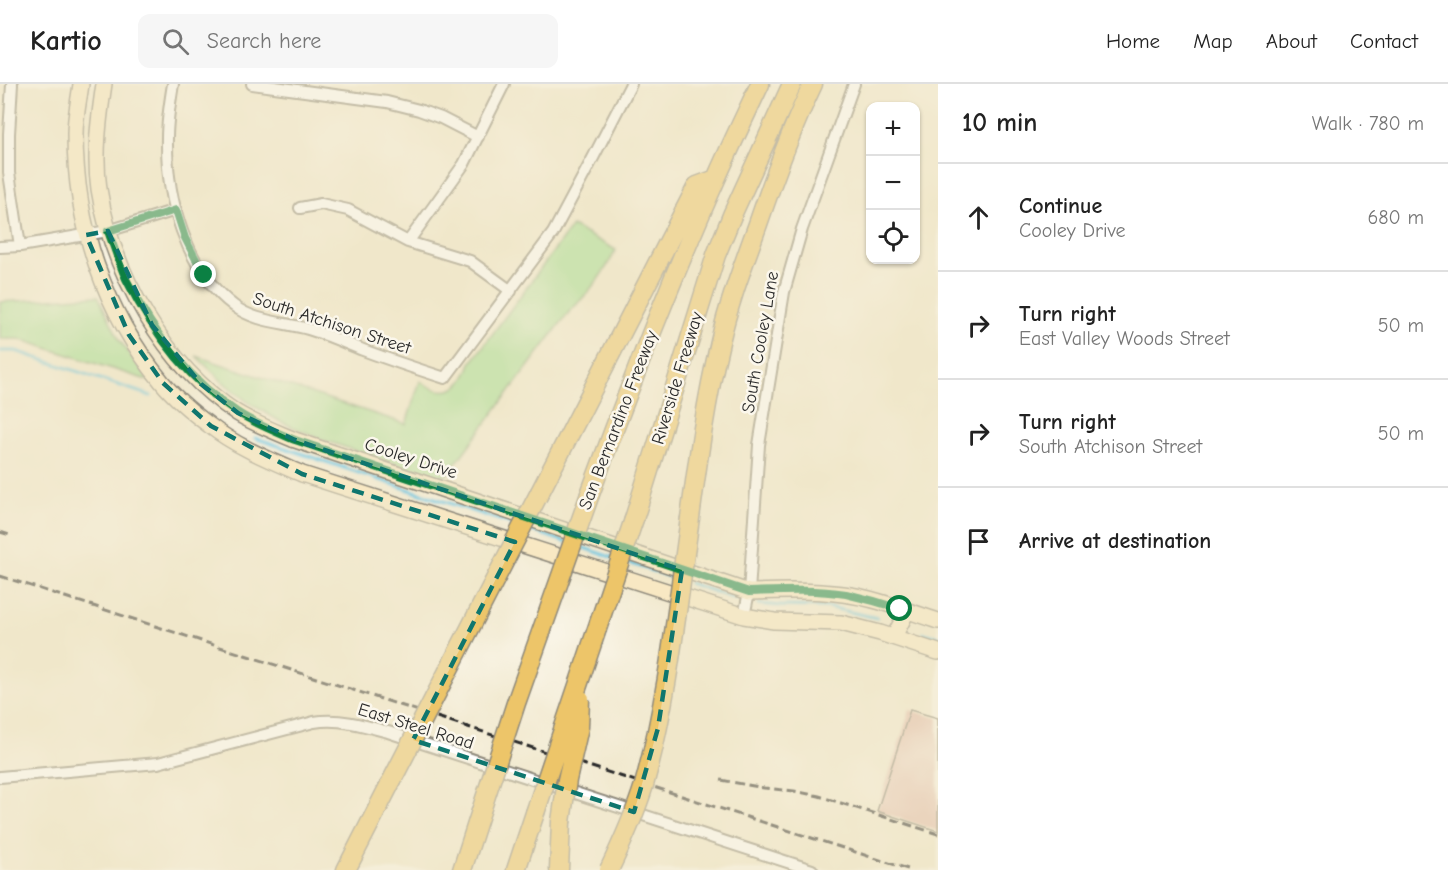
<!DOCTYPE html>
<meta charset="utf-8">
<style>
body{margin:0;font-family:"Comic Neue",sans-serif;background:#f6f6f6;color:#222}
.controls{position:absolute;right:18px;top:18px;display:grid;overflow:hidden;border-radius:12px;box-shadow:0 2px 4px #0004}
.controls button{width:54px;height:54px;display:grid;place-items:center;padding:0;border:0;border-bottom:2px solid #e0e0e0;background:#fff;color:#222;font:30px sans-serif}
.stop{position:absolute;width:18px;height:18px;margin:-14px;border:4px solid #0b8043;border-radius:50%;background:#fff}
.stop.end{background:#0b8043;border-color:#fff;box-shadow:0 2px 6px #0008}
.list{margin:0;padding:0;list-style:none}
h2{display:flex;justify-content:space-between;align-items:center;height:78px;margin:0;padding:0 24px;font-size:26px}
h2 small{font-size:20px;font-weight:400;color:#767676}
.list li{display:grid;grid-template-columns:39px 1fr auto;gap:18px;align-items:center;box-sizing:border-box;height:108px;padding:0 24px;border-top:2px solid #e0e0e0}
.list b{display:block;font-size:22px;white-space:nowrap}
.list p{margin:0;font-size:20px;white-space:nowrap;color:#767676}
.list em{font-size:20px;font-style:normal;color:#767676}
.icon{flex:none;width:33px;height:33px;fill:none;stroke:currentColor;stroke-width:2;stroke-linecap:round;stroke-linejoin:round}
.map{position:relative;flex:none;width:938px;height:786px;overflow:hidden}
header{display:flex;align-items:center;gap:36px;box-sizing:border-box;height:84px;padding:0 30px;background:#fff;border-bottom:2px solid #e0e0e0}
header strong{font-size:28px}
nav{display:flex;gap:33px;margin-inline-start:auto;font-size:21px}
.search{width:420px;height:54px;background:#f6f6f6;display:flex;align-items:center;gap:15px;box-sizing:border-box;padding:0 21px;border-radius:12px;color:#767676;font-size:22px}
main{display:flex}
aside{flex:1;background:#fff}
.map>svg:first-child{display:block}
.green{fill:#a1dd91;stroke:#66845e;stroke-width:1.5}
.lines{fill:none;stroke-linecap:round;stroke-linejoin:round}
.stream{stroke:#60c2de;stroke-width:3}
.building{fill:#dcab9b}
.street-casing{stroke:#8e897b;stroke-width:14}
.secondary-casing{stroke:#8e897b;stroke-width:18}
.highway-casing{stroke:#8e897b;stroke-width:21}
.street{stroke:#fff;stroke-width:10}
.secondary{stroke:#f8e8c3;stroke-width:15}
.highway{stroke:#edc569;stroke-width:18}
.rail{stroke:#2b2b2b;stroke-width:3;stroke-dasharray:9 4.5;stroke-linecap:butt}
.highway-bridge-casing{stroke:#8e897b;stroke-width:21;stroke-linecap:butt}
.highway-bridge{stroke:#edc569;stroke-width:18}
.route{stroke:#0b8043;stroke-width:8}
.marked{fill:none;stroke:#0f766e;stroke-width:4.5;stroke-dasharray:12 8;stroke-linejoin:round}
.labels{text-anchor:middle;stroke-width:5;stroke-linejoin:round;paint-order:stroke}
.street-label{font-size:18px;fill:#2b2b2b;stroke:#fbf7ec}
</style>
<header>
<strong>Kartio</strong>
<div class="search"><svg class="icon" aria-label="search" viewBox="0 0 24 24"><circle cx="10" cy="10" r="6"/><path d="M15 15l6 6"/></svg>Search here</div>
<nav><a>Home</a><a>Map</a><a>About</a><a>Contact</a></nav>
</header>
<main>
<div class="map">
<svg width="938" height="786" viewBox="0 0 938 786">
<rect width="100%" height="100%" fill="#fbf7ec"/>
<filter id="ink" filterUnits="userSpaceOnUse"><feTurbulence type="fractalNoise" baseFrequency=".0167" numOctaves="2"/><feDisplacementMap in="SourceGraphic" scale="12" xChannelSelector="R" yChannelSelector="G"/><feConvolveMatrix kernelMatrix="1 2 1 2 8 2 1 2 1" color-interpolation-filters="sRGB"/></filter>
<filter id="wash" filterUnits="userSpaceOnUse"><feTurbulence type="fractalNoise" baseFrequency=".008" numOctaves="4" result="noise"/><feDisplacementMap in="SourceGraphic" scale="24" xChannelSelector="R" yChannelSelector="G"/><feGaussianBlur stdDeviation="1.35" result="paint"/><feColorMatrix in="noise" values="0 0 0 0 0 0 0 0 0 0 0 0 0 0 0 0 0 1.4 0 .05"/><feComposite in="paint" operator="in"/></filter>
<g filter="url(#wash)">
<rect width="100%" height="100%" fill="#f0e7cb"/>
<path class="green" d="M572,142L616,166C604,190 588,210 569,228L447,391L436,393L326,357L281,338L249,319L223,298L196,272L406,340L420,297C446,315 462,307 471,279Z
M98,212L120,257L150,297L19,255H0V218Z"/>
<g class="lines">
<path class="stream" d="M0,267H16L151,312
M255,354L515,441
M527,445L566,458
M578,462L614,474
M626,478L674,494
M689,499L736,515
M759,520L781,522L828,523L877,534
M924,549L938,553"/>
</g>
<g id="blocks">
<path class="building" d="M910,626L938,634V747L877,727Z"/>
</g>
</g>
<g filter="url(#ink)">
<use href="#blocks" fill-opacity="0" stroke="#8e897b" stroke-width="1.5"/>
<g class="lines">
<defs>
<path id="street" d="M12,0L9,50V89L20,162
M173,0C170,18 167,36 167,54C166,113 185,185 234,222C255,238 283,238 308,245C326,250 345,259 363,266C390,276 417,285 445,294L553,149L594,72L631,0
M252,0L387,18L419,26L441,34L478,53
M300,124L321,120L348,126L408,158L470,177L511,207
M408,158L464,80L504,0
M0,163L20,162L108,147L176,126
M744,532L749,508L759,361L784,208L802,145L854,0
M0,693L158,679L314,638C339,634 363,641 388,648L812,786"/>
<path id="secondary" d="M81,0C79,16 75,33 75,50C75,141 104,227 162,298C175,314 193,329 209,341C237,363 270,376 302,390L744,532L774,537L841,539L880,549L938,568
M104,0C99,34 94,71 99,105C112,189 165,282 237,329C255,340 276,348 295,356L749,508C780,507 812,506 843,510C876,514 907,527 938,537
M894,553L907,527"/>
<path id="highway" d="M540,408L697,102L716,95
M590,410C629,304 670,198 716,95C730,63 745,32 760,0
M690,434C698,375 706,316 720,258C729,218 744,179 758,140C774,93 791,46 813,0
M634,435L716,171L733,129L792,0
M346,786L392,696
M462,786L481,727
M516,786L535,729
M559,786L561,738"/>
</defs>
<use href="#street" class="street-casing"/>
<use href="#secondary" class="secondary-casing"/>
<use href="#highway" class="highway-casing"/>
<use href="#street" class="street"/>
<use href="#secondary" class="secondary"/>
<use href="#highway" class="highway"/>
<path class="rail" d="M0,448L10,451
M0,492L911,786
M721,696L764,704L794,707L819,712L938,750"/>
<defs>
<path id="highway-bridge" d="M392,696L540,408
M481,727L516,619L590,410
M535,729L634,435
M561,738L567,696L579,643L580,615
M609,786C622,759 635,730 644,701C668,614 677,523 690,434"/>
</defs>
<use href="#highway-bridge" class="highway-bridge-casing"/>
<use href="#highway-bridge" class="highway-bridge"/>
</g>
</g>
<g class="lines" filter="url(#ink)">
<path class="route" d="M204,191L185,154L176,126L108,147C114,163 119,179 126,195C152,247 188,296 237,328C255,340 276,348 295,356L749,508C781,507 814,505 846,510C864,514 882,519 900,525"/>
</g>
<path d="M0 0H938V786H0ZM108,147L152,241L201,300L238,329L295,356L682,486L658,644L634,728L413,656L515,458L302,390L211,342L163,299L129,251L86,151Z" fill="#f0e7cb" fill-opacity=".55" fill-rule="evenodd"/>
<path class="marked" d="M108,147L152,241L201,300L238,329L295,356L682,486L658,644L634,728L413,656L515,458L302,390L211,342L163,299L129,251L86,151Z"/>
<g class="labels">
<g class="street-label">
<text transform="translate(332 239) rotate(18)" y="6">South Atchison Street</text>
<text transform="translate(760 258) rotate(-80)" y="6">South Cooley Lane</text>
<text transform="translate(677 294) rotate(-73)" y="6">Riverside Freeway</text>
<text transform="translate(618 336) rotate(-69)" y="6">San Bernardino Freeway</text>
<text transform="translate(411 374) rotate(18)" y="6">Cooley Drive</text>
<text transform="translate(416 642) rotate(17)" y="6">East Steel Road</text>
</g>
</g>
</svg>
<div class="controls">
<button>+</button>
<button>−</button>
<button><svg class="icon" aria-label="locate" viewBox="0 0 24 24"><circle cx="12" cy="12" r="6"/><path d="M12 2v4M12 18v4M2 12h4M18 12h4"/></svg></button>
</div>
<div class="stop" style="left:900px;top:525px"></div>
<div class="stop end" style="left:204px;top:191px"></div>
</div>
<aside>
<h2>10 min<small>Walk · 780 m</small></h2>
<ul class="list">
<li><svg class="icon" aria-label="ahead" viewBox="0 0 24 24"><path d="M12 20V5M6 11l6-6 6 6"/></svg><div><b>Continue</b><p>Cooley Drive</p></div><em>680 m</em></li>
<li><svg class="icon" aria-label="right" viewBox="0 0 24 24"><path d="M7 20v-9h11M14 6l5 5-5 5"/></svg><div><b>Turn right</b><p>East Valley Woods Street</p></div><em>50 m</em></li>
<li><svg class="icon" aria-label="right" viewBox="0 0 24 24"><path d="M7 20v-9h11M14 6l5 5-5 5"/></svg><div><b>Turn right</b><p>South Atchison Street</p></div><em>50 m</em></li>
<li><svg class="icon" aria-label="arrive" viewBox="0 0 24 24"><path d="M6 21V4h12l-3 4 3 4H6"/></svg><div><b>Arrive at destination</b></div></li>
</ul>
</aside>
</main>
